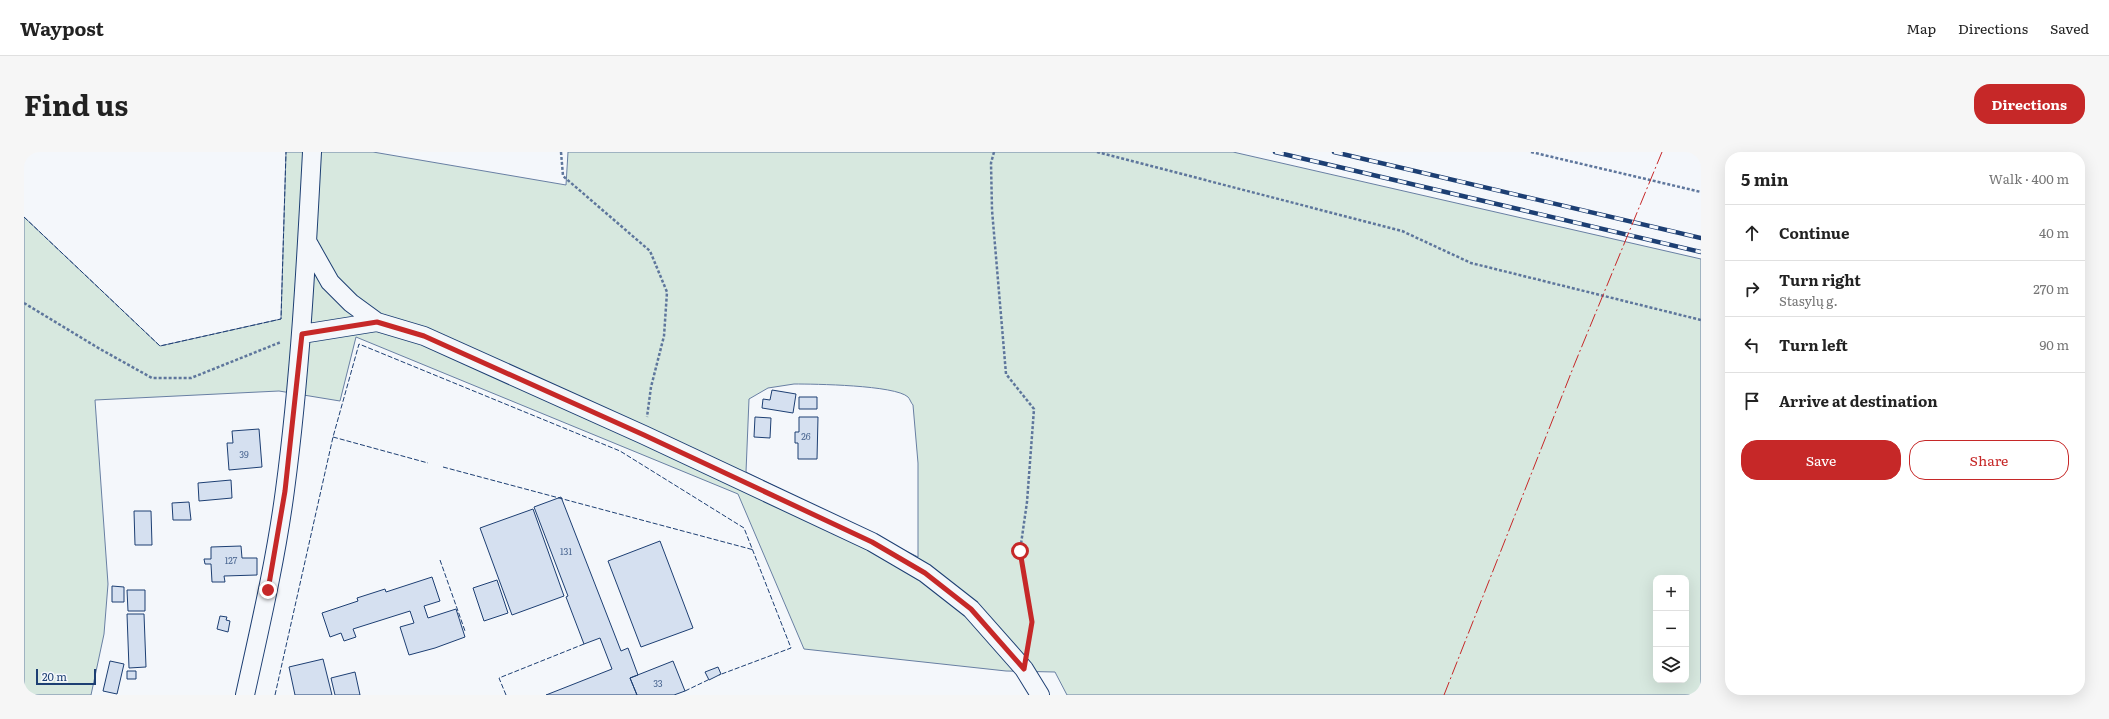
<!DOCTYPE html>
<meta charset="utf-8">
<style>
body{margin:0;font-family:Literata,serif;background:#f6f6f6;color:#222}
.controls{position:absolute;right:12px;bottom:12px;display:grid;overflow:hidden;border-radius:8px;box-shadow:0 4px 16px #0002}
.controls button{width:36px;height:36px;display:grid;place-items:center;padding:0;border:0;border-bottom:1px solid #e0e0e0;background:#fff;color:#222;font:20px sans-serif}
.scale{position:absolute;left:12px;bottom:10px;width:60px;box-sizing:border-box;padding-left:4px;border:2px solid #1d3f73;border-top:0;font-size:11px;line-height:14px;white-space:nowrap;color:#1d3f73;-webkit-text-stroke:3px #f4f7fb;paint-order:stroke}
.stop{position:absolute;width:12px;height:12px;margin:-9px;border:3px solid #c62828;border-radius:50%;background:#fff}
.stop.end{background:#c62828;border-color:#fff;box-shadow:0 1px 4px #0008}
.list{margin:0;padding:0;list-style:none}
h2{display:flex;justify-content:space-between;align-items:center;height:52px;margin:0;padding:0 16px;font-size:17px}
h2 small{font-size:13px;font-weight:400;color:#767676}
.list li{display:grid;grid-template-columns:26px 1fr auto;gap:12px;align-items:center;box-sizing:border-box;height:56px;padding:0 16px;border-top:1px solid #e0e0e0}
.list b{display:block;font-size:15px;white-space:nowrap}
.list p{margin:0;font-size:13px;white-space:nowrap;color:#767676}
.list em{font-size:13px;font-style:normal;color:#767676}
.actions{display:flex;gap:8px;padding:12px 16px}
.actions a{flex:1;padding:9px 0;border:1px solid #c62828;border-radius:16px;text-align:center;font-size:14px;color:#c62828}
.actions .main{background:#c62828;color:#fff}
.icon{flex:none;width:22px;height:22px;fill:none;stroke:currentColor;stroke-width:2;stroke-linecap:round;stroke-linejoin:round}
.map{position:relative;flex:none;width:1677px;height:543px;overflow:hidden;border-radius:16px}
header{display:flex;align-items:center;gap:24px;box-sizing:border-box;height:56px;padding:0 20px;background:#fff;border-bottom:1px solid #e0e0e0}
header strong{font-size:19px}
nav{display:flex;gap:22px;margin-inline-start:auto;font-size:14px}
.intro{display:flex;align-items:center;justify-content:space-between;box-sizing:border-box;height:96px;padding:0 24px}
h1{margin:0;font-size:28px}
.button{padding:10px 18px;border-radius:16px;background:#c62828;color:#fff;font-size:14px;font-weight:700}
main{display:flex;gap:24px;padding:0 24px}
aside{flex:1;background:#fff;border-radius:16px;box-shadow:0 4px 16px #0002}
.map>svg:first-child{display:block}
.green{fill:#d7e8df;stroke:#687fa3;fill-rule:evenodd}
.building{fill:#d5e0f0;stroke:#1d3f73}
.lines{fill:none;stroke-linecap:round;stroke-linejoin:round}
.street-casing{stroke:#1d3f73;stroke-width:20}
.path{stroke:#5e769c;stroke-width:2.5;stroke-dasharray:3 2;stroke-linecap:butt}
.street{stroke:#f4f7fb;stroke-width:18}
.rail-casing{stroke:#1d3f73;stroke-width:4.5}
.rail{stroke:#f4f7fb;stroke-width:3;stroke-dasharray:9;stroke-linecap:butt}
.fence{stroke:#1d3f73;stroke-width:1;stroke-dasharray:5 2;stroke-linecap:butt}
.power{stroke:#c62828;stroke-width:1;stroke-dasharray:14 3 2 3;stroke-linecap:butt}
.route{stroke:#c62828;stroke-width:5}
.labels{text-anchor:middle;stroke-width:3;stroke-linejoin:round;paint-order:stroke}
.number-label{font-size:9px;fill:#4b6792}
</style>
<header>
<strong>Waypost</strong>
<nav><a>Map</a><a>Directions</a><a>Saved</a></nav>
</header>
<div class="intro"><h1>Find us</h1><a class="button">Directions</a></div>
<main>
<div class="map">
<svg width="1677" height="543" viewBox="0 0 1677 543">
<rect width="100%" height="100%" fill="#f4f7fb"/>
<path class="green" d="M262,0H349L542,33L544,0H1209L1677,107V543H1043L1031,520L982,519L780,497L714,342L332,185L316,249L255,239L71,248L84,432L80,482L67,543H0V65L136,194L257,167ZM770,232C790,232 871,233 884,245C886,247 887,251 889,253L894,311V405L722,320L725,247L744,236ZM1632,426H1662V528H1632Z"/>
<path class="building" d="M748,238L772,242L769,261L738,256L739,247L746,248Z
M775,245H793V257H775Z
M731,265L747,266L746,286L730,285Z
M775,265H794L793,307H774V291H771V280H775Z
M235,277L238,315L205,318L203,291H209L208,279Z
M207,328L208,346L175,349L174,331Z
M537,345L597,499L604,496L614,523L606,526L613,543H522L588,517L576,486L560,492L542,445L544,444L510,355Z
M165,350L167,368H149L148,351Z
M509,357L540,444L488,463L456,376Z
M110,359H127L128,393H111Z
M636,389L669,476L617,495L584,409Z
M217,394L218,406H233V423L200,424L201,430H188L187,412H181L180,407H187V395Z
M408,425L416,449L400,454L404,466L432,457L441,485L411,496L385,503L376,475L390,471L386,459L329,477L332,485L320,489L317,481L306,485L298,461L334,449L333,446L361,437L362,440Z
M473,428L484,461L460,469L449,436Z
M88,434L100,435V450H88Z
M103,438H121V459H104Z
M103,462H120L122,515L105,516Z
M196,464L203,465L202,468L206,469L204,480L193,477Z
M299,507L308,543H271L265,515Z
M86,509L100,512L93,542L79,539Z
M649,509L661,539L650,543H613L606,526Z
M694,515L697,522L685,528L681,520Z
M103,519H112V527H103Z
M331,520L336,543H311L307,526Z"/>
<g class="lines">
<defs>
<path id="street" d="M284,91L306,130L327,151L353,170
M278,182L353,170L400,184L620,283L848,390L901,421L947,457L1000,517L1016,543
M221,543C236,475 252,407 261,338C276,226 282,113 288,0"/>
</defs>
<use href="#street" class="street-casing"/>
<path class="path" d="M537,0L539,24L626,99L643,140L640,184L627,235L623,265
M970,0L967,11L968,58L982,222L1010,257L1003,350L996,399L1008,470L1004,493
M1073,0L1378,79L1447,111L1677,168
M1507,0L1677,40
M0,151L76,197L128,226H167L257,190"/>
<use href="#street" class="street"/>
<defs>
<path id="rail" d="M1251,0L1677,100
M1310,0L1677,86"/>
</defs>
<use href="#rail" class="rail-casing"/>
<use href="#rail" class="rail"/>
<path class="fence" d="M0,65L136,194L257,167L262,0
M309,285L404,311
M419,315L730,398
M416,408L441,479
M661,539L686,527
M251,543L309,285L335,192L596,299L720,376L767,496L695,523
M482,543L475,526L560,492"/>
<path class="power" d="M1420,543L1551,211L1638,0"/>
</g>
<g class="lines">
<path class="route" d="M244,438L261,339L278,182L353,170L400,184L620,283L848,390L901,421L947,457L1000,517L1008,470L996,399"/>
</g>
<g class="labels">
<g class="number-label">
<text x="782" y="288">26</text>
<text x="220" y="306">39</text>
<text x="542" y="403">131</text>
<text x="207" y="412">127</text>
<text x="634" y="535">33</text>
</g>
</g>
</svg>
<div class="controls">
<button>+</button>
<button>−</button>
<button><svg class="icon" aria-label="layers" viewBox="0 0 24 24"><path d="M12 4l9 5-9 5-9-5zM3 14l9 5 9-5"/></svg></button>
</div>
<div class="scale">20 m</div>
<div class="stop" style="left:996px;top:399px"></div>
<div class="stop end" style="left:244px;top:438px"></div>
</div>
<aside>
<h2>5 min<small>Walk · 400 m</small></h2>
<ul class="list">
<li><svg class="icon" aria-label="ahead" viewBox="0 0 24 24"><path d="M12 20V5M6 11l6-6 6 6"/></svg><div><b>Continue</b></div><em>40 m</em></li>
<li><svg class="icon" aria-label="right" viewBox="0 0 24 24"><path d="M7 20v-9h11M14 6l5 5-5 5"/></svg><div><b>Turn right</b><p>Stasylų g.</p></div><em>270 m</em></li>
<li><svg class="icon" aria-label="left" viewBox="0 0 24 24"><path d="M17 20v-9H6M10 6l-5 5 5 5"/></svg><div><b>Turn left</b></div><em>90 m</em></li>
<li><svg class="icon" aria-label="arrive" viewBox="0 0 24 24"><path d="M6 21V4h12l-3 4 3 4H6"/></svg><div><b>Arrive at destination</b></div></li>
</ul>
<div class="actions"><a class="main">Save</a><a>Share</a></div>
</aside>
</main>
